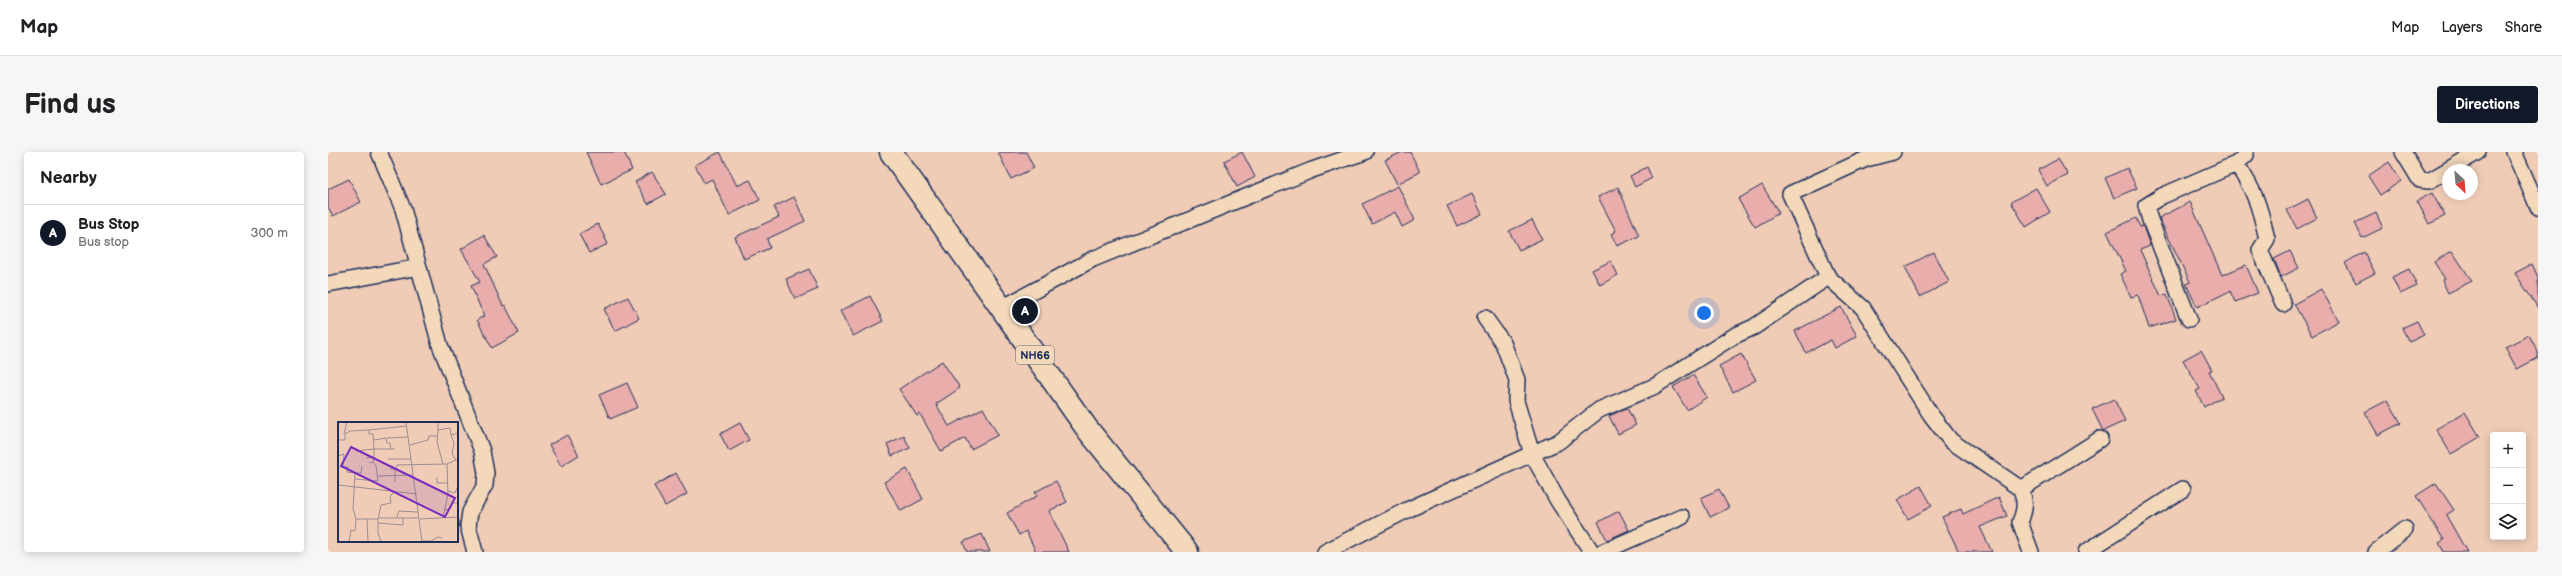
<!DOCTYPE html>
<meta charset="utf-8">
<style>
body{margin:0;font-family:"Balsamiq Sans",sans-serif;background:#f6f6f6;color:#202124}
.controls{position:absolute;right:12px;bottom:12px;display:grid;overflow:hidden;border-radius:4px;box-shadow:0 2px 10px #0003}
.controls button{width:36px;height:36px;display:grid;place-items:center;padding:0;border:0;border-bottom:1px solid #e0e0e0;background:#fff;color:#202124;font:20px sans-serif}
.compass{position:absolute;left:2114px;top:12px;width:36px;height:36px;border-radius:50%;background:#fff;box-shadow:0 2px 10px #0003;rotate:154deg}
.you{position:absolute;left:1376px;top:161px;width:14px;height:14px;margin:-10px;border:3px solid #fff;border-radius:50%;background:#1a73e8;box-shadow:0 0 0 6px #1a73e833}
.badge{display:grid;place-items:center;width:26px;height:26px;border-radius:50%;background:#111827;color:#fff;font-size:13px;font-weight:700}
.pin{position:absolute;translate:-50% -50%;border:2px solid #fff;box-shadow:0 1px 4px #0006}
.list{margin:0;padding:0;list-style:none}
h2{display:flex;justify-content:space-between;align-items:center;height:52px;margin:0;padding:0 16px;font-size:17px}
h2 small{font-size:13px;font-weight:400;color:#757577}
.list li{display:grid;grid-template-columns:26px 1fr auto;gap:12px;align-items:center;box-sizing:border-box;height:56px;padding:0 16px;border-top:1px solid #e0e0e0}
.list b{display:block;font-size:15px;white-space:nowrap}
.list p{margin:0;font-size:13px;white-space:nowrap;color:#757577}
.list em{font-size:13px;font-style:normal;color:#757577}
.icon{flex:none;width:22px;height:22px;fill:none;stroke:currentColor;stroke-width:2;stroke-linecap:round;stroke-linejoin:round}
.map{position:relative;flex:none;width:2210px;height:400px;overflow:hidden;border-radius:4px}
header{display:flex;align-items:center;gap:24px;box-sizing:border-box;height:56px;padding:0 20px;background:#fff;border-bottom:1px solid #e0e0e0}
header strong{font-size:19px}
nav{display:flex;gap:22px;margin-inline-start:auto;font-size:14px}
.intro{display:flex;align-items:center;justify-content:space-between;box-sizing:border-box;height:96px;padding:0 24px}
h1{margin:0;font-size:28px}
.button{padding:10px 18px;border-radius:4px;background:#111827;color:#fff;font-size:14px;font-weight:700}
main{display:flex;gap:24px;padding:0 24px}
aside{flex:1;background:#fff;border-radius:4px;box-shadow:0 2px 10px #0003}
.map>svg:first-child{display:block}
.building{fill:#e9adac;stroke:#1b2f5e}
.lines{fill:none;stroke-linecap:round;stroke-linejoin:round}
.minor-casing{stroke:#1b2f5e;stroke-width:18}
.trunk-casing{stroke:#1b2f5e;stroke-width:25}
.minor{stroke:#f3d9ba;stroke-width:15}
.trunk{stroke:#f3d9ba;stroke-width:22}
.labels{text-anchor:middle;stroke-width:3;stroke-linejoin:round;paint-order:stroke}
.shield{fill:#f3d9ba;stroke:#5c627a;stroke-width:1}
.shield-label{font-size:11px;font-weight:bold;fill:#1b2f5e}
.inset-road{fill:none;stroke:#9b8d93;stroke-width:1}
.view{fill:#7b2cbf;fill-opacity:0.15;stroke:#7b2cbf;stroke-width:2}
.inset-edge{fill:none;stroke:#1b2f5e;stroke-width:2}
</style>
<header>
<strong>Map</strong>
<nav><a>Map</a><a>Layers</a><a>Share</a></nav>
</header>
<div class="intro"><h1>Find us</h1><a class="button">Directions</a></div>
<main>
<aside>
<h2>Nearby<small></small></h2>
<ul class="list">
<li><span class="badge">A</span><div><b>Bus Stop</b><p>Bus stop</p></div><em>300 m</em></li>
</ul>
</aside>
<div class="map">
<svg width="2210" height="400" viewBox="0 0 2210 400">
<rect width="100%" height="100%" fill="#f0ccb6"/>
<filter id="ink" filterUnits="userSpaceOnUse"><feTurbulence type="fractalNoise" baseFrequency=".025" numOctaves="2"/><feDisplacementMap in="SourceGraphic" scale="8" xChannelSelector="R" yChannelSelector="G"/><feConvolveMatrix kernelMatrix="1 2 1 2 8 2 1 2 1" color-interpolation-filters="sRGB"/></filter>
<g filter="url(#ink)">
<path class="building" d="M258,0H296L304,18L273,32Z
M392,0L409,34L422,28L432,48L401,63L384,27L376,31L367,13Z
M670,0H698L706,16L683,27Z
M914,0L927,25L909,35L896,9Z
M1074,0H1082L1092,20L1069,32L1057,8Z
M1730,7L1740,23L1719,34L1710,18Z
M2061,10L2073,29L2052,43L2040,24Z
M1319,15L1324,26L1307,35L1302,24Z
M1799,16L1809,36L1786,46L1777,26Z
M324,20L338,42L320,52L307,30Z
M21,27L33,50L5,64L0,55V37Z
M1434,33L1451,61L1427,75L1410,47Z
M1070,34L1087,68L1074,75L1067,60L1044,72L1034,52Z
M1290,35L1311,84L1289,94L1283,82L1288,79L1270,45Z
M1708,36L1722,60L1698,75L1683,50Z
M2104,41L2117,64L2101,72L2089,49Z
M1144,42L1154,62L1129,74L1119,54Z
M466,45L477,69L439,87L442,96L416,107L407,85L451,65L446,55Z
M1980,47L1989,66L1969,77L1959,58Z
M1862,50L1894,123L1918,113L1930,141L1907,150L1902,139L1869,155L1858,132L1862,130L1831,66Z
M2048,61L2055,76L2034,86L2027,71Z
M1808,66L1812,75L1815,74L1822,94L1812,98L1833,144L1839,142L1848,167L1821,176L1810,143L1803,145L1792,122L1798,119L1779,80Z
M1204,68L1214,87L1191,98L1181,79Z
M270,72L280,92L261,101L251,82Z
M156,83L169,105L156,112L175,154L177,153L191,181L164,196L149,168L156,164L143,134L152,130L133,97Z
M1962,99L1971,116L1953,125L1946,107Z
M2124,99L2144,129L2120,141L2114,128L2117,127L2106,110Z
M1606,100L1621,130L1592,145L1577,115Z
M2036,100L2047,121L2028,131L2017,111Z
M1283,109L1290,123L1272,133L1264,118Z
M2204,112L2210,125V156L2187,121Z
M481,117L490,137L467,147L458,127Z
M2081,117L2089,134L2072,142L2064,125Z
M1993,137L2011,169L1984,184L1966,152Z
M542,144L555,169L525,184L512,159Z
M300,145L311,166L287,179L276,157Z
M1513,155L1529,184L1507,196L1503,188L1478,201L1467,179Z
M2089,169L2096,183L2081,190L2074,176Z
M2201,183L2210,200V206L2189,217L2177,195Z
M1873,198L1884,218L1881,219L1894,245L1876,255L1868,239L1872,237L1855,208Z
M1413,202L1428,228L1405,240L1391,214Z
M614,209L632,236L608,252L621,274L655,256L670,283L643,297L637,286L613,299L592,262L589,264L571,237Z
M1365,223L1379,245L1359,258L1345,235Z
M299,231L310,255L282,267L271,243Z
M1786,247L1797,269L1775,279L1764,257Z
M2060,248L2073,271L2050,283L2037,260Z
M1299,256L1308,273L1290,282L1281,264Z
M2137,260L2152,285L2123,302L2108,277Z
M412,271L421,288L401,299L392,282Z
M239,283L251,303L233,314L221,293Z
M576,284L582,296L564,304L559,292Z
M579,317L595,347L573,359L556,330Z
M348,321L359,342L337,354L326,334Z
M728,329L739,350L721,359L741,400H708L698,379L691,383L679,361L709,344L707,340Z
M2108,331L2126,358L2118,363L2139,400H2116L2111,391L2116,388L2088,344Z
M1593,334L1604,354L1580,367L1569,348Z
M1391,337L1401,356L1382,365L1373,346Z
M1671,345L1679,364L1652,375L1664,400H1631L1614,365L1633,357L1635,362Z
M1291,359L1301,378L1279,388L1270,370Z
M654,382L662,400H639L635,390Z"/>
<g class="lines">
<defs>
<path id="minor" d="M51,0L75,57L112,193L154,299L158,321L157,333L142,360L140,374L147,400
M1565,0L1538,7L1462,42L1500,125L1535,156L1603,263L1623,289L1693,337L1772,287
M2075,0L2092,28L2101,29L2150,0
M2186,0L2210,55
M1908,12C1927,38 1932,56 1939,87L1932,98L1955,152
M0,132L91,115
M674,156L765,107L984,18L1037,0
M1157,166L1175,191L1189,228L1188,249L1204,302L1230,349L1264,400
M1861,167L1822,68L1818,54L1834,44L1908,12L1918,3L1917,0
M1693,337C1698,350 1697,358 1692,370L1703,400
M997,400L1079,358L1230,290L1271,258L1327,234L1406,184L1426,175L1500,125
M1274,400L1354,365
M1758,400L1855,337
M2048,400L2077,377"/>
<path id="trunk" d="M563,0L760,278L859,400"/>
</defs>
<use href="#minor" class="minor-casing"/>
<use href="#trunk" class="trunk-casing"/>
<use href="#minor" class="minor"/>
<use href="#trunk" class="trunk"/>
</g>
</g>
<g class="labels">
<rect class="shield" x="688" y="194" width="38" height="18" rx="3"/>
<g class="shield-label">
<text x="707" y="207">NH66</text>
</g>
</g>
<g transform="translate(10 270)">
<rect width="120" height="120" fill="#f0ccb6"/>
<path class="inset-road" d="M68,0L84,120M100,0V8L112,6L113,13L120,11M100,8L99,20L105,42M6,12L9,0M113,13L116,21L114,32L118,38M49,16L70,15M0,18H7V12L12,9L31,8M36,18L48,16L49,21H52L53,27M72,23L90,18L91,14H99M57,27H36L35,12H31V8L68,4M18,29L36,27V35M0,34L6,32L5,45H10L9,50L17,51M28,36L36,35L35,40M50,37H73M24,44L23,51H17L15,87L18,97H40V111L43,120M52,47H58L59,43L109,42L120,37M40,54L75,53M99,55V61H110M17,57L40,59L38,44L35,40L31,41M57,60V47M0,63L79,72M110,69L117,71L120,64M106,87L111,88L115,81H120M59,95L61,89L79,90M41,96H80M105,96L110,72L109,42M29,97L30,120M40,97L43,83L53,81L52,75L55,71M82,97L120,95M40,101L65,103V96M84,119H93L100,115L104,116M11,120L13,108L17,109L18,97"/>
<path class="view" d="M13,25L117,76L107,95L3,44Z"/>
<rect width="120" height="120" class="inset-edge"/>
</g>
</svg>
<div class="controls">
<button>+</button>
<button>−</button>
<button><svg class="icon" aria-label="layers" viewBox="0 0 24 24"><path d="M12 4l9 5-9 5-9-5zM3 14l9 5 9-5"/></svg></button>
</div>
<svg class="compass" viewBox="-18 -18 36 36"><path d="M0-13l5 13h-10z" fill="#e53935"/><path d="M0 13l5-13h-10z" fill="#757577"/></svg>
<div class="you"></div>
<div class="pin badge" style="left:697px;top:159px">A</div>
</div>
</main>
